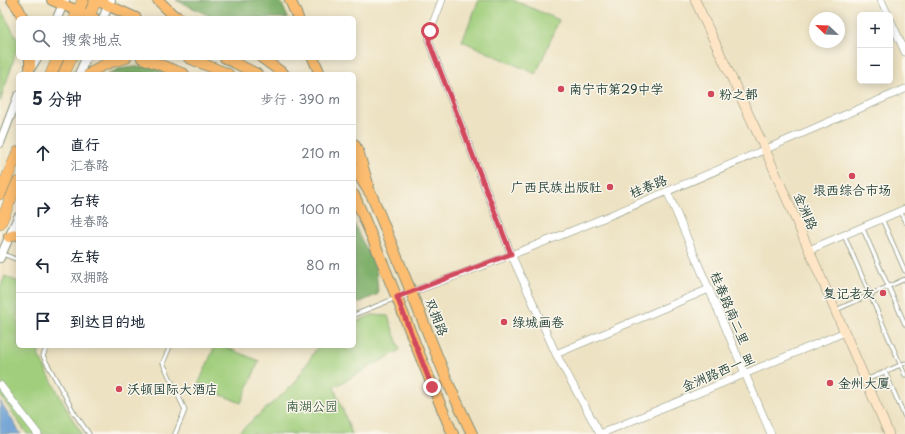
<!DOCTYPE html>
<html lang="zh">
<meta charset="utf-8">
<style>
body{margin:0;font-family:"Playpen Sans","LXGW WenKai TC",sans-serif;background:#f2f2f3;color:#1f2937}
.controls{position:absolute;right:12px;top:12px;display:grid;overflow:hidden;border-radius:6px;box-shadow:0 2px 10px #0003}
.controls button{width:36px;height:36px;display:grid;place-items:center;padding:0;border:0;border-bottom:1px solid #e0e1e3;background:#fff;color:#1f2937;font:20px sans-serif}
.compass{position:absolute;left:809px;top:12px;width:36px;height:36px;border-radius:50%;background:#fff;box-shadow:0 2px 10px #0003;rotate:293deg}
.stop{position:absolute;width:12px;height:12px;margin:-9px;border:3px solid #d1495b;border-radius:50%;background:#fff}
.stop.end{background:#d1495b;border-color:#fff;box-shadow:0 1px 4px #0008}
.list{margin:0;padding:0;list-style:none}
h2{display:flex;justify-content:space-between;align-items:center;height:52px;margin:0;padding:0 16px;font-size:17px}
h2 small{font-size:13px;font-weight:400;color:#747a83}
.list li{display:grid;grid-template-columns:26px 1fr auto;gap:12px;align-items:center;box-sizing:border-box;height:56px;padding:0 16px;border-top:1px solid #e0e1e3}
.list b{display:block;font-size:15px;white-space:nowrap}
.list p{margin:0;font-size:13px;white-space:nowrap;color:#747a83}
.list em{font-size:13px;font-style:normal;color:#747a83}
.icon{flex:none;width:22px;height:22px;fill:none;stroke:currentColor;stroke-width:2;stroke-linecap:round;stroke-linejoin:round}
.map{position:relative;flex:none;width:905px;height:434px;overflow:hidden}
.search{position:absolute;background:#fff;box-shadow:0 2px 10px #0003;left:16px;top:16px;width:340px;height:44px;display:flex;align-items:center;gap:10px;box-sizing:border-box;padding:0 14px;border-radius:6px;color:#747a83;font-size:15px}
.panel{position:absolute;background:#fff;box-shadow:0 2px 10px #0003;left:16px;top:72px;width:340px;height:276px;border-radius:6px}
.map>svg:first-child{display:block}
.green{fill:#a0ce7c;stroke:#608658}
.forest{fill:#80b16c;stroke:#507750}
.water{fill:#689dd4;stroke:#446d84}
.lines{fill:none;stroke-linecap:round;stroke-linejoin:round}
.service-casing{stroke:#86907b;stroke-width:5}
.minor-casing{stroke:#86907b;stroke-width:8}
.tertiary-casing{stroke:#86907b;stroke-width:10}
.secondary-casing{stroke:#86907b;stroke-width:10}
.primary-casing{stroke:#86907b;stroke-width:12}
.trunk-casing{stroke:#86907b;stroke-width:12}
.service{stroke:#fff;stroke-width:3.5}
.minor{stroke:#fff;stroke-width:7}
.tertiary{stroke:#fff;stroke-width:8}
.secondary{stroke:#fee5c5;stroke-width:9}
.primary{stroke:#fcbd6f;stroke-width:10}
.trunk{stroke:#fcbd6f;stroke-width:11}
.route{stroke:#d1495b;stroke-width:5}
.poi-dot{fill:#d1495b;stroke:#fbf7ec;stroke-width:1.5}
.labels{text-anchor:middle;stroke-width:3;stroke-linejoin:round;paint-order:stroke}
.poi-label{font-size:13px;fill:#1f3d34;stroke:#fbf7ec;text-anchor:start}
.street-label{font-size:13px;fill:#1f3d34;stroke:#fbf7ec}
.park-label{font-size:13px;fill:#3f6146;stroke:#fbf7ec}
</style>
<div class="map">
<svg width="905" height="434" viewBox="0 0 905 434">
<rect width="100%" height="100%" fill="#fbf7ec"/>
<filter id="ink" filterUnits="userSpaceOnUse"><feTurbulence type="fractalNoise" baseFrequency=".025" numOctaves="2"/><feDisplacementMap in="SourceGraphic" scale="8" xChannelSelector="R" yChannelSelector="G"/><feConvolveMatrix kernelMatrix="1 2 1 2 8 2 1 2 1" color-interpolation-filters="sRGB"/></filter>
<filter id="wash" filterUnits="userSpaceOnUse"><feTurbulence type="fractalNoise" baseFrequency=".012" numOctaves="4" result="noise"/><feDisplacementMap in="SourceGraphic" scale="16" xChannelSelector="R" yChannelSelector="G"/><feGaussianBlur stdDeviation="0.9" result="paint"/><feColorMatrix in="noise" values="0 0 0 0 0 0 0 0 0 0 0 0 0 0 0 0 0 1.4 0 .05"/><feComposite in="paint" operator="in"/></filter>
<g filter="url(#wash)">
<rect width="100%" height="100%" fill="#ede2c2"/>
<path class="green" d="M479,0H513L559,20L536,74L462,41Z
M0,8L18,40V46L0,102Z
M5,276L18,282V346H42L38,355L70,415L82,434H27L0,395V288Z
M372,315L388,316L400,350L334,387L352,434H237L294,384L318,346H354V323Z
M215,346H223L259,361L241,403L198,385Z"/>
<path class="forest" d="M176,0H280L288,18H214Z
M144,66L171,70L180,74H108L118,69Z
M354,224L376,269L378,294L354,305Z"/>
<path class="water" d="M0,401L21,434H0Z"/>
</g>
<g filter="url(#ink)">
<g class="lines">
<defs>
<path id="service" d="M900,211L905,222
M882,219L905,271
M862,227L905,324
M844,235L905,375
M3,254L18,260
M836,310L905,279
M354,315L396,298
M47,346L43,356L75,414L89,434
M170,346L163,363L185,410L175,434
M885,372L905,417
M866,380L905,363"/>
<path id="minor" d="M442,0L430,31L429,42L511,254L556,354L600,434
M881,0L888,15
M890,19L905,52
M667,191L771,434
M809,250L905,209
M397,297C570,237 737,161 905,89
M556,354L709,289
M0,385L38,434
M600,434L845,332"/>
<path id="tertiary" d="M57,18L65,0
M103,18L111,0
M27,74L37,58
M79,74L86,58
M0,143L18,96
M0,258L18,217"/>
<path id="secondary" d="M695,0L765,149L889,434"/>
<path id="primary" d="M12,0L18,8L23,18
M52,0L94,18
M96,0L136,18
M158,0L173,15L180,18
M290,0L298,18
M30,58V67
M142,58L184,74
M189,58L228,74
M225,58L257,74
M262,58L284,74
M313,58L320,74
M89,74C100,65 112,61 126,58
M354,144L358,151L368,184
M354,168L372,196L449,385L472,434
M354,195C389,274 418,355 453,434
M9,237L18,234"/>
<path id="trunk" d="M75,18L83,0
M88,18L96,0
M51,74L58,58
M64,74L71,58
M0,194L18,152
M0,224L18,182"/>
</defs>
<use href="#service" class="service-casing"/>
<use href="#minor" class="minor-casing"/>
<use href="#tertiary" class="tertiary-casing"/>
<use href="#secondary" class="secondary-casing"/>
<use href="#primary" class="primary-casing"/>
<use href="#trunk" class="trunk-casing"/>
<use href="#service" class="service"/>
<use href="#minor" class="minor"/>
<use href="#tertiary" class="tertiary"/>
<use href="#secondary" class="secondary"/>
<use href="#primary" class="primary"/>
<use href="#trunk" class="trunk"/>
</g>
</g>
<g class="lines" filter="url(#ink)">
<path class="route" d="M430,31L429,42L511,254L397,297L432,387"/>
</g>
<g class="poi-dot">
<circle cx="561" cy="89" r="4"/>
<circle cx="711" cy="94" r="4"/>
<circle cx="852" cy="176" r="4"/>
<circle cx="610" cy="187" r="4"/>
<circle cx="883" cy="293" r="4"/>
<circle cx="504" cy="322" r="4"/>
<circle cx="830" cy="383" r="4"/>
<circle cx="119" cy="389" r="4"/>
</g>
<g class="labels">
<g class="poi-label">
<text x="569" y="94">南宁市第29中学</text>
<text x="719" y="99">粉之都</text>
<text x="602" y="192" text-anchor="end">广西民族出版社</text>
<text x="852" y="195" text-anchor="middle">埌西综合市场</text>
<text x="875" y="298" text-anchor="end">复记老友</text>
<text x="512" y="327">绿城画卷</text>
<text x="838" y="388">金州大厦</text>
<text x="127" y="394">沃顿国际大酒店</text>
</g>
<g class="street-label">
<text transform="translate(648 186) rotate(-22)" y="5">桂春路</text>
<text transform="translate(806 211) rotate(67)" y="5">金洲路</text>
<text transform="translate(730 308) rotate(67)" y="5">桂春路南二里</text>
<text transform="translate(437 317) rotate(68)" y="5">双拥路</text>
<text transform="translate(718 372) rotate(-23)" y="5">金洲路西一里</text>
</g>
<g class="park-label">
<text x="312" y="411">南湖公园</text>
</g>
</g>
</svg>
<div class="controls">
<button>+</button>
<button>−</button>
</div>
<svg class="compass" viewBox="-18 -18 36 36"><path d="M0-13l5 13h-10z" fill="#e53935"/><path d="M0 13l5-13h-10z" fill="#747a83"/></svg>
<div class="stop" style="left:430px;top:31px"></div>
<div class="stop end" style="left:432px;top:387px"></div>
<div class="search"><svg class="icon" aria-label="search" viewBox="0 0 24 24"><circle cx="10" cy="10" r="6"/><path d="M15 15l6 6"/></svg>搜索地点</div>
<section class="panel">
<h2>5 分钟<small>步行 · 390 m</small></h2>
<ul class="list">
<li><svg class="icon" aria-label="ahead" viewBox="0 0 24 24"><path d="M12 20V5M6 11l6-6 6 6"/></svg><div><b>直行</b><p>汇春路</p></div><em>210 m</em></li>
<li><svg class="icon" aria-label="right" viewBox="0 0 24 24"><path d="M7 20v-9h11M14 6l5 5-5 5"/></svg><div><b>右转</b><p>桂春路</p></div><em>100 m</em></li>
<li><svg class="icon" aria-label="left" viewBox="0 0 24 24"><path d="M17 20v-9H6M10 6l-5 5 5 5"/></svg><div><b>左转</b><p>双拥路</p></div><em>80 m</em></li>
<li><svg class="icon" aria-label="arrive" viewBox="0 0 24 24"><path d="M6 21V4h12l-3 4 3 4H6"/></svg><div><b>到达目的地</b></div></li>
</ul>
</section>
</div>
